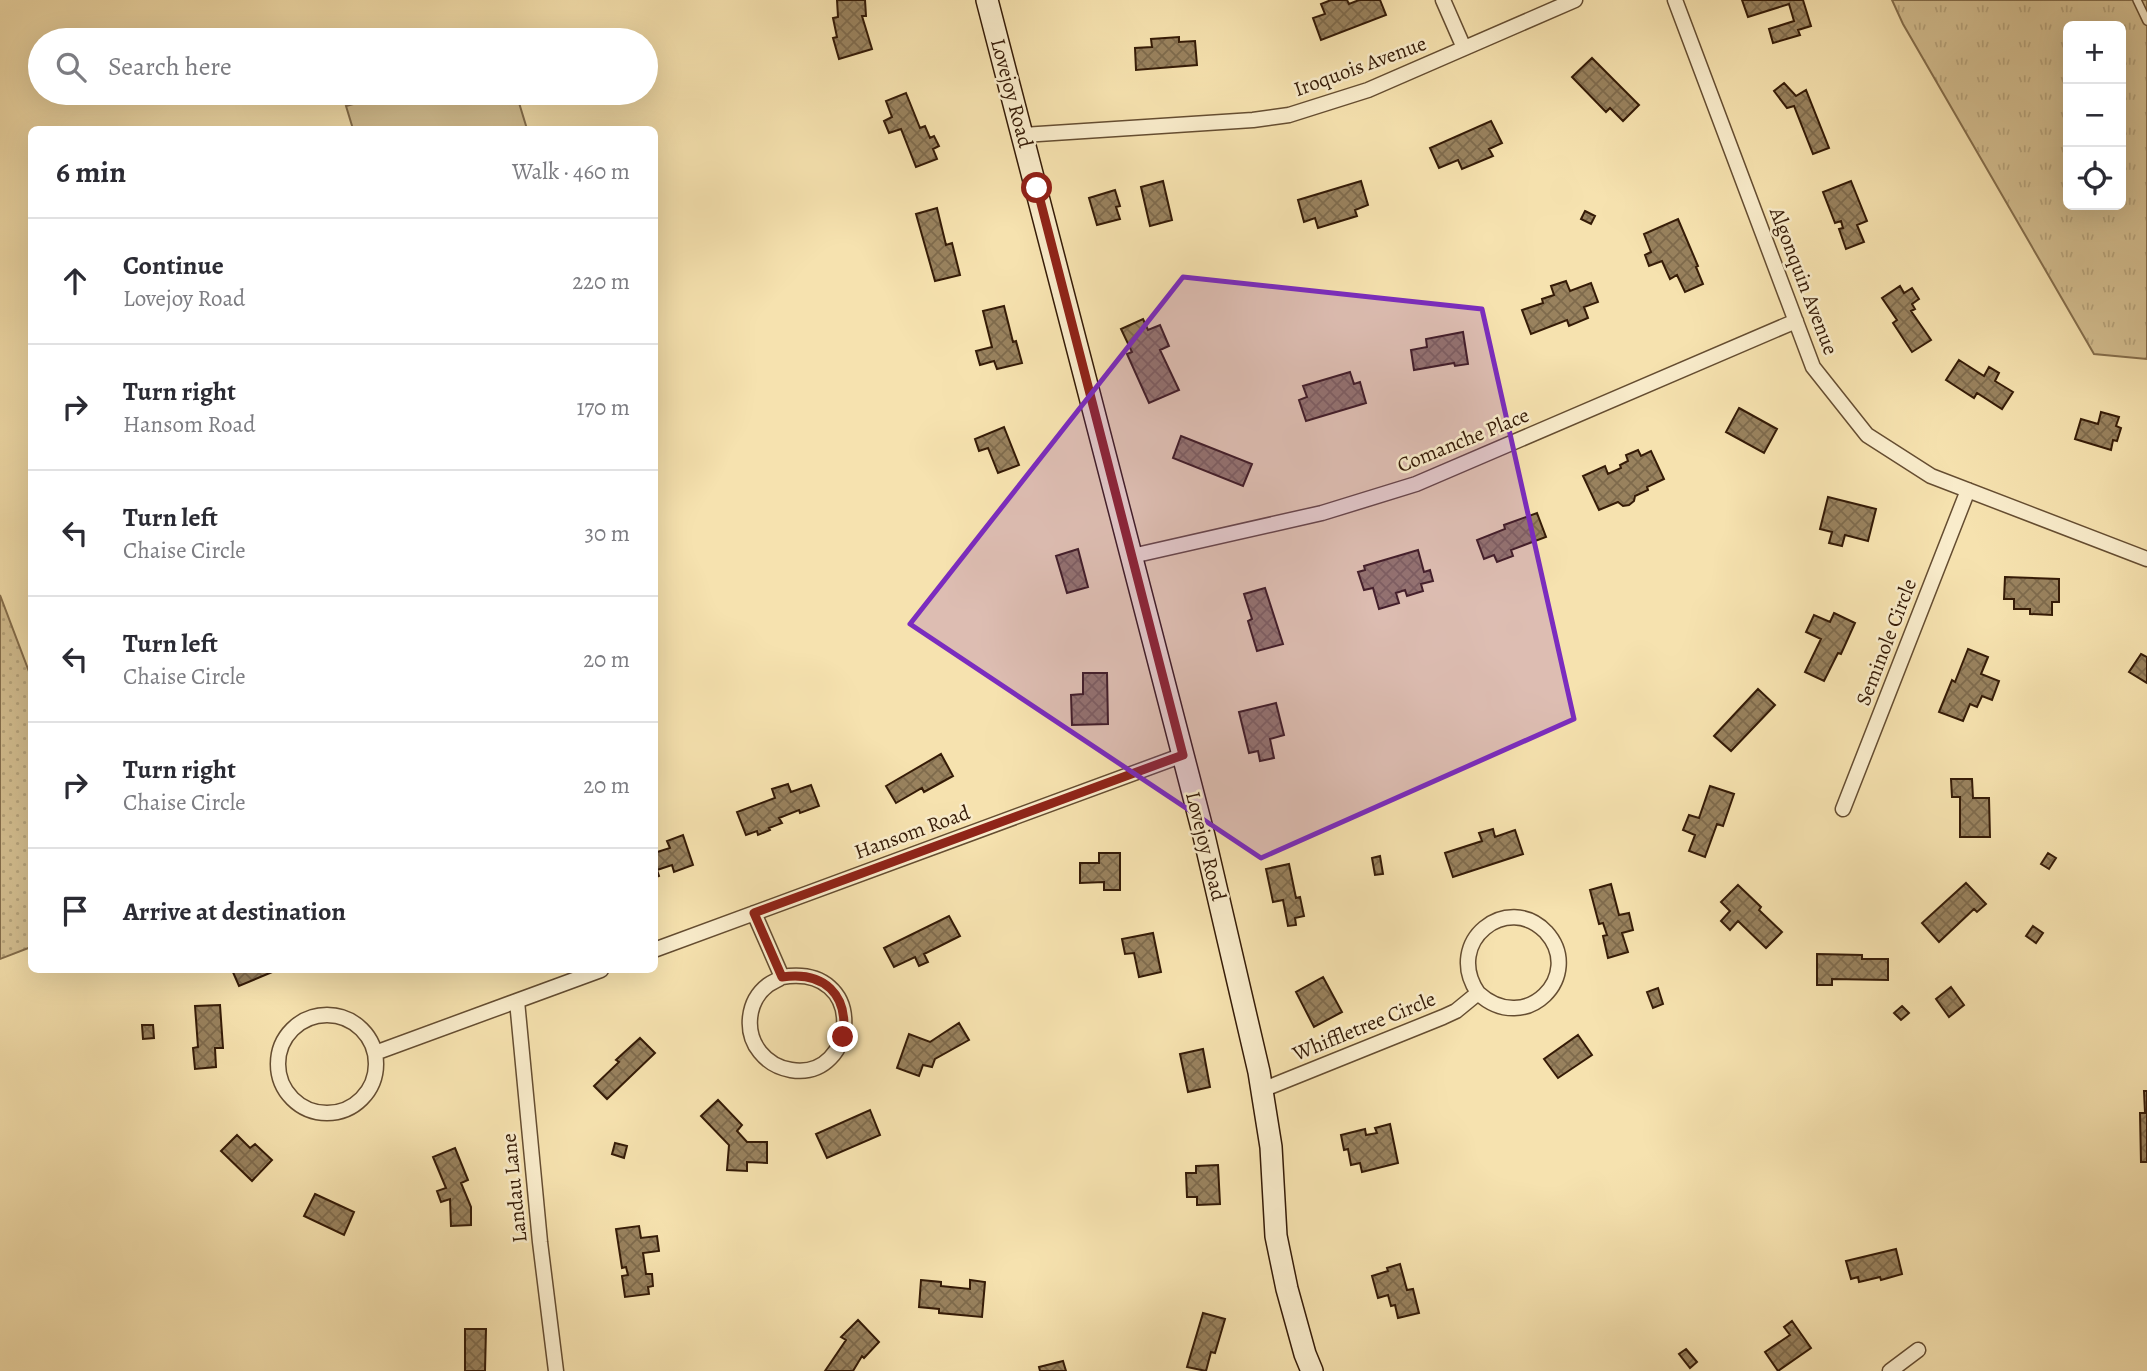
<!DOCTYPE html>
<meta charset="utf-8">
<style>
body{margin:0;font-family:Alegreya,serif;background:#f7f7f7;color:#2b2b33}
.controls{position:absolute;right:21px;top:21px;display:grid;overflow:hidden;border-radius:10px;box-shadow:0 7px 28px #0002}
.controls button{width:63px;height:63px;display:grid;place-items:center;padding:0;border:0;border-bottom:2px solid #e1e1e2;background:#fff;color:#2b2b33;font:35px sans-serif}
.stop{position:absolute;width:21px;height:21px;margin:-16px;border:5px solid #8f2418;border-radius:50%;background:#fff}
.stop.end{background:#8f2418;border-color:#fff;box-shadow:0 2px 7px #0008}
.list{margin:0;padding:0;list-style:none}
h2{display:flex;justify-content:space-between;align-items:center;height:91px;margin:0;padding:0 28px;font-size:30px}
h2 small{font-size:23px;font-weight:400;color:#7c7c81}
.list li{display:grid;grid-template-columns:46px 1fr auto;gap:21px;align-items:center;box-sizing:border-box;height:126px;padding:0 28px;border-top:2px solid #e1e1e2}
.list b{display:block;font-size:26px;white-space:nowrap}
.list p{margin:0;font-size:23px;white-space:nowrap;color:#7c7c81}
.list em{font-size:23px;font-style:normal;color:#7c7c81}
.icon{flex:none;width:38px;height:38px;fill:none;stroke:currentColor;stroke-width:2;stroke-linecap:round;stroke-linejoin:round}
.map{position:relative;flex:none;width:2147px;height:1371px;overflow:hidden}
.search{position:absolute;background:#fff;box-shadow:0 7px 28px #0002;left:28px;top:28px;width:630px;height:77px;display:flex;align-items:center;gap:18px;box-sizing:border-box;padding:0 24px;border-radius:38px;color:#7c7c81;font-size:26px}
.panel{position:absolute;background:#fff;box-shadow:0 7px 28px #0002;left:28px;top:126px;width:630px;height:847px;border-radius:10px}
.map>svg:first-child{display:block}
.grass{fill:url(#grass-tufts);stroke:#856e4c;stroke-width:2;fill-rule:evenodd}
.park{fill:url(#park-dots);stroke:#856e4c;stroke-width:2}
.pitch{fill:#d5c092;stroke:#856e4c;stroke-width:2}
.building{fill:url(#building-cross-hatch);stroke:#351b07;stroke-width:2}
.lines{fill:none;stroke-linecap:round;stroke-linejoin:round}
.service-casing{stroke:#654d31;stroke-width:10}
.minor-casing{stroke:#654d31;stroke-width:17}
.secondary-casing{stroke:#351b07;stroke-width:24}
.service{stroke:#f9eccb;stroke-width:7}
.minor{stroke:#f9eccb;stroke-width:14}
.secondary{stroke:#f9eccb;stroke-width:21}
.route{stroke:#8f2418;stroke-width:9}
.marked{fill:#7b2cbf;fill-opacity:0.2;stroke:#7b2cbf;stroke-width:5;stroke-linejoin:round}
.labels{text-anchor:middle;stroke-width:5;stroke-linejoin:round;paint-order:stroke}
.street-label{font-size:21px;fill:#351b07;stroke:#f9eccb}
</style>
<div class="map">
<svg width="2147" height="1371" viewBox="0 0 2147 1371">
<defs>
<pattern id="grass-tufts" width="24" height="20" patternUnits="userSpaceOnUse" patternTransform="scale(1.75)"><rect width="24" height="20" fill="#d5c092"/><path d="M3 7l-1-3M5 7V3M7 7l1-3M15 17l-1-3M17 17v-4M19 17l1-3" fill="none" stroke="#b7a47c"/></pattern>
<pattern id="park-dots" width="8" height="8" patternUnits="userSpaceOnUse" patternTransform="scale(1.75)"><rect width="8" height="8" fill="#d5c092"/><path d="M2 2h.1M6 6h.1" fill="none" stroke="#b7a47c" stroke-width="1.8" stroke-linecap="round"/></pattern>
<pattern id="building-cross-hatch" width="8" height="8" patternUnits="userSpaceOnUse" patternTransform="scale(1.75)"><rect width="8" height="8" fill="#99825e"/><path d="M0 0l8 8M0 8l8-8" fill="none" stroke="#7e6a4c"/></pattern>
</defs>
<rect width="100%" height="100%" fill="#f6e2af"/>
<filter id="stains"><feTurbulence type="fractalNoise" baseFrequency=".00286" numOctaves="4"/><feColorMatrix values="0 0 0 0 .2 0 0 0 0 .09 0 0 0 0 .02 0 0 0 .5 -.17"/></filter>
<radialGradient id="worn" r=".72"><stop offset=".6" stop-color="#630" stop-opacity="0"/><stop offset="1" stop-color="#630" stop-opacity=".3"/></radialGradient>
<path class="grass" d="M1892,0H2147V359L2094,354L1903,24ZM2068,26H2121V205H2068Z"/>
<path class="park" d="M0,595L31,677V947L0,959Z"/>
<path class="pitch" d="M394,93H516L527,129H353L346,106Z"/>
<path class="building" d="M837,0H865L866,16H862L872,49L839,59L833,38L837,37L833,18L838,17Z
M1331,0H1347L1349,4L1359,0H1380L1386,15L1321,40L1313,18L1325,14L1321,4Z
M1742,0H1803L1811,26L1798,30L1800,35L1773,43L1769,29L1794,21L1789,4L1748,17Z
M1179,37V42L1195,41L1197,65L1136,70L1135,48L1152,47L1151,39Z
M1592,58L1639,105L1623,121L1610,108L1606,112L1572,77Z
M1784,83L1796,96L1806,90L1829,148L1813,154L1794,106L1787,108L1774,91Z
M906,93L920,128L925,126L930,138L934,136L939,146L933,149L937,159L916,167L901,129L889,133L884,121L892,117L886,101Z
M1491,121L1502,143L1489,149L1493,156L1462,169L1458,160L1439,168L1430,148Z
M1163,181L1172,220L1150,226L1141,187Z
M1361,181L1368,205L1355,210L1357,216L1318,228L1315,218L1304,222L1298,200Z
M1851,181L1867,221L1857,225L1864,242L1846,249L1839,229L1843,228L1841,221L1835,223L1823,192Z
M1115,190L1120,206L1116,207L1120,219L1097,225L1089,198Z
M937,208L946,245L952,243L960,275L935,281L916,214Z
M1585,211L1595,216L1591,224L1581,219Z
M1678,219L1698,266L1696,267L1703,284L1685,292L1677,275L1670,279L1662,261L1649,266L1645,255L1651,252L1644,234Z
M1566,281L1570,291L1591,283L1598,302L1584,307L1588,318L1569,326L1567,320L1531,334L1522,310L1543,303L1542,299L1554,295L1551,286Z
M1900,286L1904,293L1912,288L1919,299L1912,304L1915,309L1911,311L1931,340L1912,352L1893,323L1897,320L1882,298Z
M1004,306L1013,342L1016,341L1022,363L997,369L994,361L980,365L976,351L992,347L983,311Z
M1143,319L1148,330L1160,325L1169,346L1160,350L1179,390L1149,403L1127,354L1132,352L1121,329Z
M1463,332L1468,364L1455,366L1454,363L1414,370L1411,350L1427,347L1426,339Z
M1959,360L1984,376L1989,367L1999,373L1995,381L2013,392L2002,409L1977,393L1974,398L1946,380Z
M1350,372L1354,384L1360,382L1366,403L1306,421L1299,400L1307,397L1303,386Z
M1739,408L1777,429L1764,453L1726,432Z
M2101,412L2119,417L2116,426L2121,428L2117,441L2113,440L2111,450L2075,439L2081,419L2098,424Z
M1004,427L1019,465L998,473L988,448L979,451L975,439Z
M1181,436L1252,464L1243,486L1173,458Z
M1638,450L1641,456L1651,451L1664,479L1647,487L1648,490L1635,496L1634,501L1629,505L1623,506L1618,502L1599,510L1583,476L1605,466L1608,474L1621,468L1620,465L1628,461L1626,455Z
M1828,497L1876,509L1868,541L1845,535L1842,546L1829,543L1832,532L1820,529Z
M1537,513L1546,537L1511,550L1513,556L1497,562L1494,555L1484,559L1477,540L1505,529L1504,525Z
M1078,549L1088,587L1067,593L1056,556Z
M1418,550L1424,572L1430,570L1433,581L1421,584L1423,591L1407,596L1405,590L1396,593L1399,603L1379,609L1373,588L1364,590L1358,572L1365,570L1364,566Z
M2005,577L2059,579V602H2052V615L2030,614V609H2014V599H2004Z
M1265,588L1283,644L1257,651L1248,621L1252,619L1244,594Z
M1834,613L1855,623L1841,654L1838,653L1824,681L1805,672L1821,639L1806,632L1814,615L1830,622Z
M1968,649L1988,657L1981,674L1999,681L1992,700L1982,696L1977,707L1970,704L1963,721L1939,712L1952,680L1955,682Z
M2141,654L2147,657V683L2129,672Z
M1083,673H1107L1108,724L1072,725L1071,695L1083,694Z
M1758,689L1775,705L1731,751L1714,736Z
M1276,703L1284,735L1270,739L1274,758L1260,761L1258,751L1249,753L1239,712Z
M941,754L953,776L924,792L922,788L896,803L886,786Z
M1951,779H1972L1973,798H1989L1990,837H1960V797H1952Z
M788,784L791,792L811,785L819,806L800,813L799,810L779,818L782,823L769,828L770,830L758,835L757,831L746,835L737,812L775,798L772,789Z
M1710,786L1734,794L1723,826L1717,824L1705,857L1689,851L1695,835L1683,830L1689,815L1699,818Z
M1493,829L1495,837L1515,830L1523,854L1453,877L1445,853L1482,841L1479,833Z
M683,835L693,865L674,872L672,865L657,870L659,876L654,878V853L670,848L667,841Z
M1099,853H1120V890H1104V882L1080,883V863H1099Z
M2048,853L2056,858L2049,869L2041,864Z
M1380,856L1383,874L1375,875L1372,858Z
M1289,864L1296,898L1300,897L1304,916L1295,918L1296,925L1288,926L1283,900L1273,902L1266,869Z
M1966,883L1986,904L1977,912L1974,909L1939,942L1922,923Z
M1611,884L1619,915L1629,913L1633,930L1622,933L1628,952L1608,958L1603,936L1607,935L1603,923L1599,924L1590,890Z
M1738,885L1761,907L1759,910L1782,932L1766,948L1738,921L1730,930L1721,921L1730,911L1721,902Z
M949,916L960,936L924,954L928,962L919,966L915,957L894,967L884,948Z
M2033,926L2043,933L2036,943L2026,936Z
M1153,933L1161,972L1139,977L1134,953L1125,954L1122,939Z
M1817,954L1862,955V959H1888V980L1832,979V985H1817Z
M232,970H277L239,986Z
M1323,977L1342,1012L1314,1027L1296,992Z
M1951,987L1964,1005L1949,1017L1936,999Z
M1658,988L1663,1004L1653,1008L1647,992Z
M220,1005L223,1048H215L216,1067L195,1069L193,1048L198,1047L195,1006Z
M1902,1006L1909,1013L1901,1020L1894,1013Z
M959,1023L969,1040L935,1059L932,1067L923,1065L919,1076L897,1068L909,1034L930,1042Z
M142,1025H153L154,1038L143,1039Z
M1578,1035L1592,1055L1558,1078L1544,1059Z
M640,1038L655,1053L607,1099L594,1086L619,1062L616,1060Z
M1203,1049L1210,1087L1188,1092L1180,1054Z
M2144,1091H2147V1162H2141L2140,1113H2145Z
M718,1100L742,1125L737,1131L747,1142H767V1163L747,1162V1171L727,1170L729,1145L701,1116Z
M870,1110L880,1135L827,1158L816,1134Z
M1390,1124L1398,1163L1362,1172L1360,1163L1351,1165L1348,1149L1344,1150L1341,1135L1365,1129L1366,1135L1377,1133L1375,1128Z
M237,1135L250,1148L255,1144L272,1160L252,1181L221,1151Z
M615,1143L627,1146L624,1158L612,1154Z
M455,1148L468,1180L461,1183L471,1207V1225L451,1226L450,1199L441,1202L437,1191L446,1188L433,1157Z
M1218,1165L1220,1204L1197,1205V1197H1187L1186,1173H1196V1166Z
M315,1194L354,1212L344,1235L304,1216Z
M639,1226L641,1238L657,1236L659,1251L643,1253L646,1274H652L653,1286L648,1287L649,1294L625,1297L622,1276L628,1275L626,1267L622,1268L616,1229Z
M1896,1249L1902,1274L1881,1280L1880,1277L1859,1282L1858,1277L1851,1279L1846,1261Z
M1400,1264L1407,1290L1413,1289L1419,1313L1398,1318L1395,1305L1391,1306L1388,1295L1378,1298L1372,1276L1388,1271L1387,1268Z
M921,1280L941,1282V1286L970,1289V1280L985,1282L982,1317L939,1313V1309L919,1307Z
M1203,1313L1225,1319L1215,1353L1211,1352L1206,1371L1187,1367Z
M858,1320L879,1342L864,1358L862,1356L853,1371H825L846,1340L841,1337Z
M1792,1321L1811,1348L1778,1371L1765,1352L1790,1335L1784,1327Z
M465,1329H486L485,1371H465Z
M1686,1349L1697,1362L1690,1368L1679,1354Z
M1063,1361L1066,1371H1040L1039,1367Z"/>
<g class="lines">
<defs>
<path id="service" d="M2137,0L2147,21"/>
<path id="minor" d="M1443,0L1464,48
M1675,0L1813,367L1867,435L1931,476L2147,559
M1023,135L1253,120L1289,115L1368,90L1575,0
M1132,556L1322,513L1416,484L1796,321
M1843,809L1968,490
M754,913L782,977C778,980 772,982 768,985C747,1001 744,1032 760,1052C768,1062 779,1068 791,1070C858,1081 869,963 782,977
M654,950L1183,755
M517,1001L540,1242L556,1371
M278 1064a49 49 0 1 1 98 0a49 49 0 1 1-98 0Z
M375,1053L601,970
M1262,1090L1443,1017L1456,1011L1478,993C1443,941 1508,892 1546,932C1585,975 1526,1037 1478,993
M1890,1371L1918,1350"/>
<path id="secondary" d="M987,0L1204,836L1259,1072L1271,1147L1276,1236L1287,1289L1305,1354L1312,1371"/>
</defs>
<use href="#service" class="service-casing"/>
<use href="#minor" class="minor-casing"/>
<use href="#secondary" class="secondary-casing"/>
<use href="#service" class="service"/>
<use href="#minor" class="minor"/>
<use href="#secondary" class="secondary"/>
</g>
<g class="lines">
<path class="route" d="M843,1037C849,994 824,971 782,977L754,913L1183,755L1037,188"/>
</g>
<path class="marked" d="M1183,277L1482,309L1574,719L1261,858L910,624Z"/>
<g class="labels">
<g class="street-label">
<text transform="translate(1360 66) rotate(-20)" y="7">Iroquois Avenue</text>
<text transform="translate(1012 93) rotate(75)" y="7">Lovejoy Road</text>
<text transform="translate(1804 281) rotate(69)" y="7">Algonquin Avenue</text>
<text transform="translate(1463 440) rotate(-22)" y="7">Comanche Place</text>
<text transform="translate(1886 642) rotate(-69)" y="7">Seminole Circle</text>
<text transform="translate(912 832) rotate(-20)" y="7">Hansom Road</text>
<text transform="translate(1206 846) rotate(76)" y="7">Lovejoy Road</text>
<text transform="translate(1364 1026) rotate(-22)" y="7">Whiffletree Circle</text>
<text transform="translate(514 1188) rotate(-96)" y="7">Landau Lane</text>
</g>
</g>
<rect width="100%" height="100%" filter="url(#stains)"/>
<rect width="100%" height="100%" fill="url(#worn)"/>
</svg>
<div class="controls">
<button>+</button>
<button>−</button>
<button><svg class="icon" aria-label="locate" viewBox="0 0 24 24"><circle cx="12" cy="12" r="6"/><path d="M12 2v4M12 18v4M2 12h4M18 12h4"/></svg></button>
</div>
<div class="stop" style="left:1037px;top:188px"></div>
<div class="stop end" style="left:843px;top:1037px"></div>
<div class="search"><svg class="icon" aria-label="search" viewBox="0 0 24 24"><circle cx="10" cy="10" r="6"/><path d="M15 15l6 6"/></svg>Search here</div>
<section class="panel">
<h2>6 min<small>Walk · 460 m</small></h2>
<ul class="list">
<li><svg class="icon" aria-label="ahead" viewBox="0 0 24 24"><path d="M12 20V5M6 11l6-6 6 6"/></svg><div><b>Continue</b><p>Lovejoy Road</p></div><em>220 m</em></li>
<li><svg class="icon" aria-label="right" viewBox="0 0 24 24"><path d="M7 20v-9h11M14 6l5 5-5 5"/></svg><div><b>Turn right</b><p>Hansom Road</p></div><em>170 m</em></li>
<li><svg class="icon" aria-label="left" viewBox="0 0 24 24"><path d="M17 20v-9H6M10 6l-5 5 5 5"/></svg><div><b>Turn left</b><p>Chaise Circle</p></div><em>30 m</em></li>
<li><svg class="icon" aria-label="left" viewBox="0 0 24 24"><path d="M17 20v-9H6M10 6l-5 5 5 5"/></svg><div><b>Turn left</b><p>Chaise Circle</p></div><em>20 m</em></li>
<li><svg class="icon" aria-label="right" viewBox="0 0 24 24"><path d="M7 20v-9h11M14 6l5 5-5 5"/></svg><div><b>Turn right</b><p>Chaise Circle</p></div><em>20 m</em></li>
<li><svg class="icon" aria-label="arrive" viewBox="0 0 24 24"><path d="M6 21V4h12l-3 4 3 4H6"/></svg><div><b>Arrive at destination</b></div></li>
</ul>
</section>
</div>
